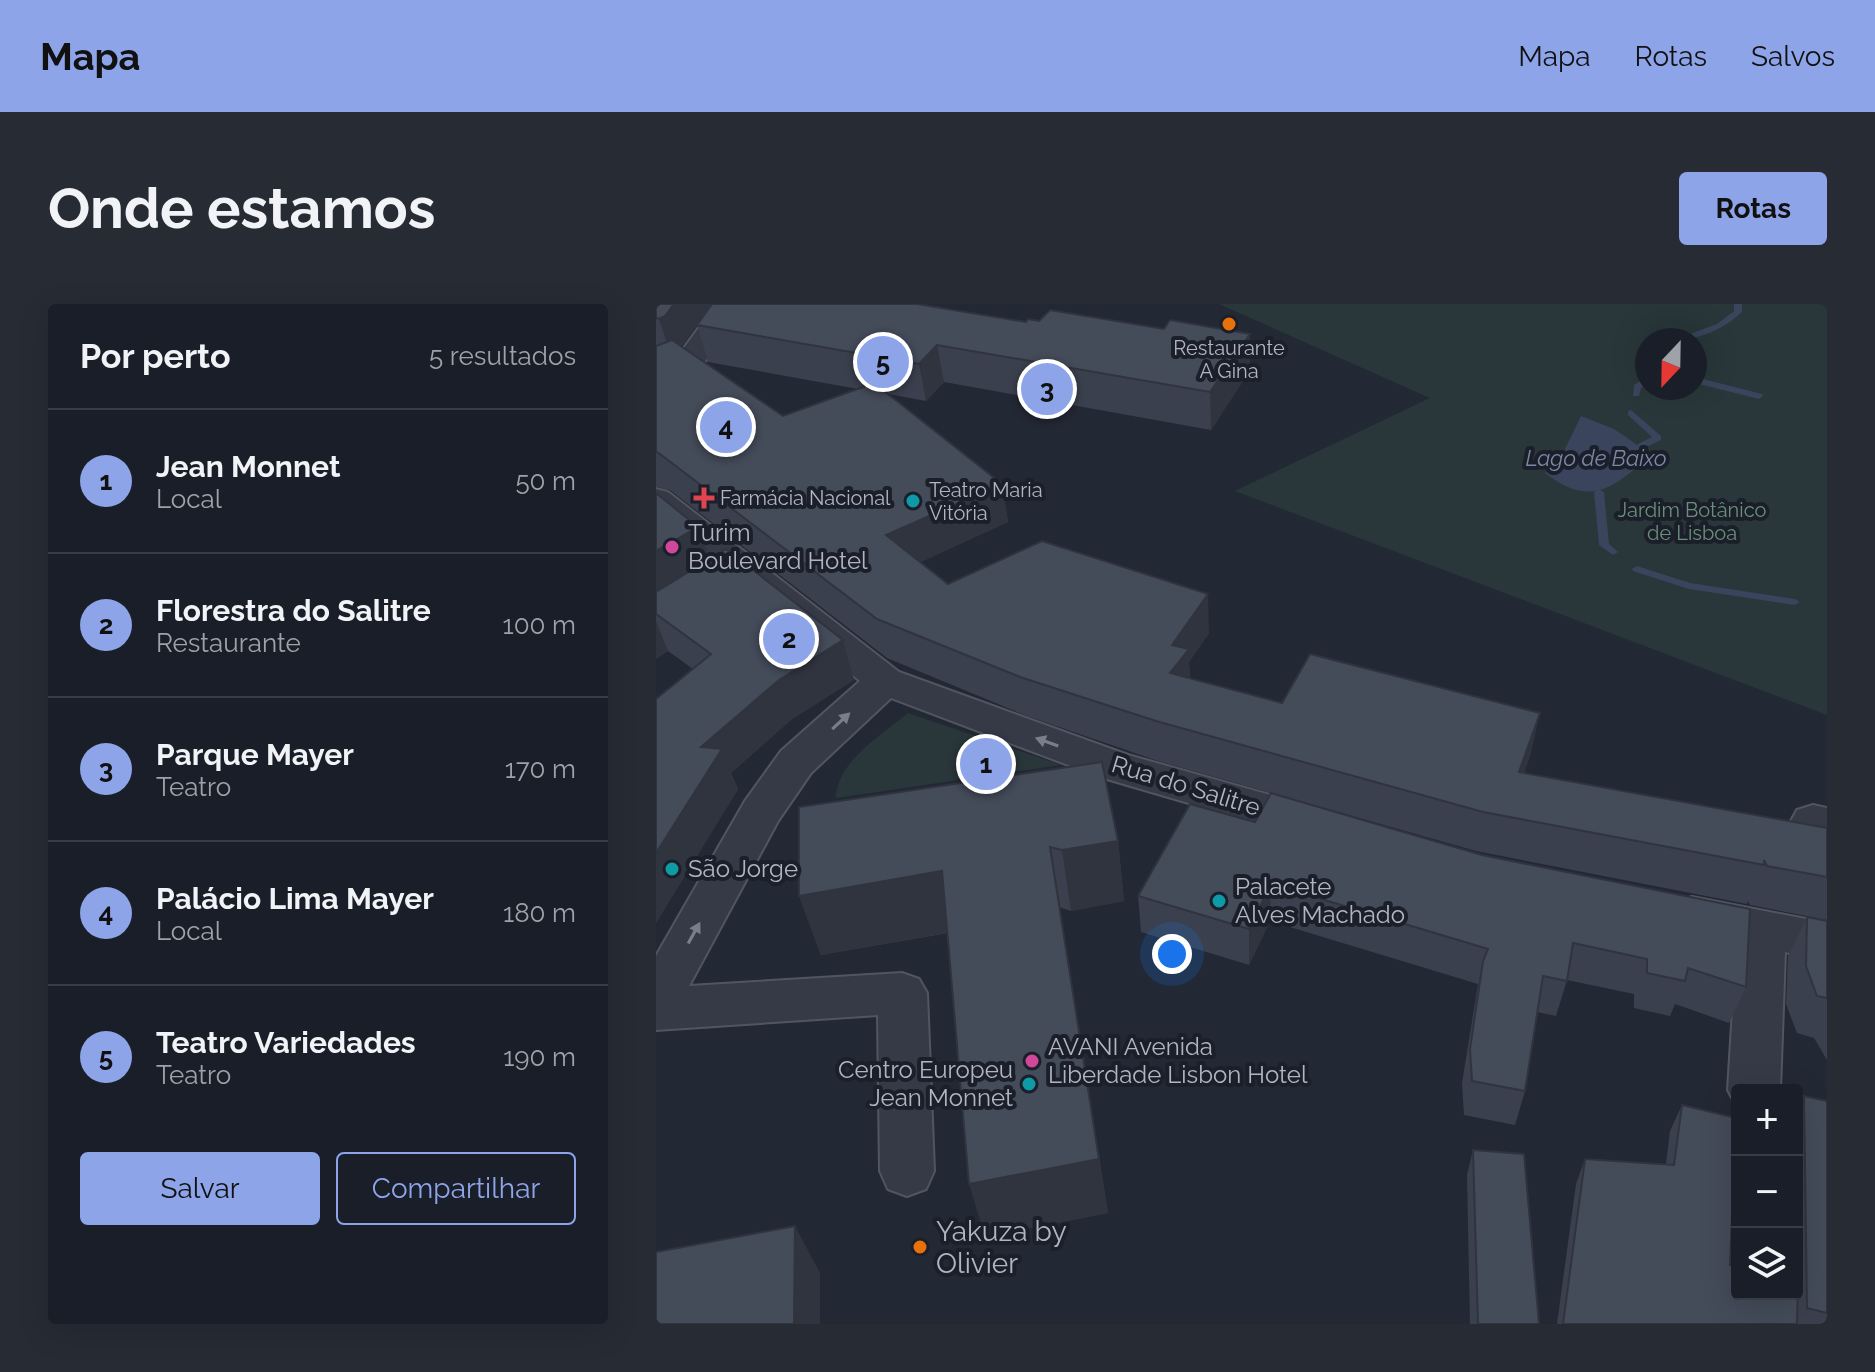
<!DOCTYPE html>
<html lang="pt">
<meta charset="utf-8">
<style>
body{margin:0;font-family:Raleway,sans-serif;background:#272b34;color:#f1f3f6}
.controls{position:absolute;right:24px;bottom:24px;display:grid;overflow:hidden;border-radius:8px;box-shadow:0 8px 32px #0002}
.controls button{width:72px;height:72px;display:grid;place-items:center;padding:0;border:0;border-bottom:2px solid #383c45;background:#1a1e28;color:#f1f3f6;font:40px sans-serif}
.compass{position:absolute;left:979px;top:24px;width:72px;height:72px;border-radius:50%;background:#1a1e28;box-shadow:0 8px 32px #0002;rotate:202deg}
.you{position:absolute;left:516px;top:650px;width:28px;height:28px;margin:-20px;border:6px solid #fff;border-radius:50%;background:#1a73e8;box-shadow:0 0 0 12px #1a73e833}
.badge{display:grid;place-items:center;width:52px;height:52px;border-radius:50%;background:#8ea4e9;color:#111;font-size:26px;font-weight:700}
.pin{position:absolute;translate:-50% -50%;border:4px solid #fff;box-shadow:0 2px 8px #0006}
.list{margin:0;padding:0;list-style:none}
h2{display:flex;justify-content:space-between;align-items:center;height:104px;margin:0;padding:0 32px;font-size:34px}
h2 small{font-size:26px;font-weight:400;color:#9fa2a8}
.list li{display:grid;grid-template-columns:52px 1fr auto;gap:24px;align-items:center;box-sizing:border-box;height:144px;padding:0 32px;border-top:2px solid #383c45}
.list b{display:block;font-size:30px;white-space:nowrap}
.list p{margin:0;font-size:26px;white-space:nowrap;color:#9fa2a8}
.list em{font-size:26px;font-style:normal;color:#9fa2a8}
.actions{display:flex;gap:16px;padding:24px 32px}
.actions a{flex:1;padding:18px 0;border:2px solid #8ea4e9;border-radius:8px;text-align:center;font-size:28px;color:#8ea4e9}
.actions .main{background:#8ea4e9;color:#111}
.icon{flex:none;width:44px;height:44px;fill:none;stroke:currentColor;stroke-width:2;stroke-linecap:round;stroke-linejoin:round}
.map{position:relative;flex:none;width:1171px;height:1020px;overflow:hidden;border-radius:8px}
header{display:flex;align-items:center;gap:48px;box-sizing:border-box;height:112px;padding:0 40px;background:#8ea4e9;color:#111}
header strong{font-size:38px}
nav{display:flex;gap:44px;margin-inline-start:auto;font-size:28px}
.intro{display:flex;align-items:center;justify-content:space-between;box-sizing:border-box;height:192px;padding:0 48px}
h1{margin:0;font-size:56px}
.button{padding:20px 36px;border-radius:8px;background:#8ea4e9;color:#111;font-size:28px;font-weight:700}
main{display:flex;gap:48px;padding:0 48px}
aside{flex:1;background:#1a1e28;border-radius:8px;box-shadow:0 8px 32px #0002}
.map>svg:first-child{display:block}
.green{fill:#29373a;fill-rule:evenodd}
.water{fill:#3a445c}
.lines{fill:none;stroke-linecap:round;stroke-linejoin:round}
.stream{fill:#3a445c;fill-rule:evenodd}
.minor-casing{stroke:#515560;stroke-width:4}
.minor{fill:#363a46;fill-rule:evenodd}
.wall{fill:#3a404d;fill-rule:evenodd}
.shaded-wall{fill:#30343e}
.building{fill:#444b59;stroke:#30343e;stroke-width:2}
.oneway{fill:#7a7e8a}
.food-dot{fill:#e8710a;stroke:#1b1f2a;stroke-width:3}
.health-dot{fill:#e0444e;stroke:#1b1f2a;stroke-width:3}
.culture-dot{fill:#0f9aa8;stroke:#1b1f2a;stroke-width:3}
.hotel-dot{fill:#d1479c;stroke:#1b1f2a;stroke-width:3}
.labels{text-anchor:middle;stroke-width:8;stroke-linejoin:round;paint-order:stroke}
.far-poi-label{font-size:20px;fill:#b1b5c2;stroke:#1b1f2a;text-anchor:start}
.far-park-label{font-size:20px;fill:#6b8f79;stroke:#1b1f2a}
.far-water-label{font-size:22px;font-style:italic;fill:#7c88a7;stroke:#1b1f2a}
.poi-label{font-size:24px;fill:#b1b5c2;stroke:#1b1f2a;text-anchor:start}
.street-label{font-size:24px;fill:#b1b5c2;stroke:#1b1f2a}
.near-poi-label{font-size:28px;fill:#b1b5c2;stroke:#1b1f2a;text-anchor:start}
</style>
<header>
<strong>Mapa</strong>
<nav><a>Mapa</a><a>Rotas</a><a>Salvos</a></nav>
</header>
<div class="intro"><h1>Onde estamos</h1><a class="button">Rotas</a></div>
<main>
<aside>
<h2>Por perto<small>5 resultados</small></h2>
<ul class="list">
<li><span class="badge">1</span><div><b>Jean Monnet</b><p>Local</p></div><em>50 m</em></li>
<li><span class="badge">2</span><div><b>Florestra do Salitre</b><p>Restaurante</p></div><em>100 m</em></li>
<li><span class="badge">3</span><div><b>Parque Mayer</b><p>Teatro</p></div><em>170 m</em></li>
<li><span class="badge">4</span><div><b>Palácio Lima Mayer</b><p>Local</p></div><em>180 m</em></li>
<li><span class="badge">5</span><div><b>Teatro Variedades</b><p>Teatro</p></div><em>190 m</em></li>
</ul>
<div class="actions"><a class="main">Salvar</a><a>Compartilhar</a></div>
</aside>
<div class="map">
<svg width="1171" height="1020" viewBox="0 0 1171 1020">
<rect width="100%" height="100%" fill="#232835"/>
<path class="green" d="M563,0H1171V411L579,187L774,94ZM991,36H1039V84H991Z
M252,409L405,461L180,494C181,457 226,431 252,409Z"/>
<path class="water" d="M925,112L958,125L996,151C957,183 936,205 889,169L907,149Z"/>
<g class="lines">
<path class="stream" d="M1078,0H1086V8C1068,25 1043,36 1018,36L1061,20L1078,7Z
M991,73V80L985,84L983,92H977L978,81Z
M1039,73L1106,90L1107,92L1103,95L1039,79Z
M975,106L1005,132V136L988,144H982V140L996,133L972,111V107Z
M943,185L948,188L953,240L962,248L957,251L943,241L938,188Z
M981,262L1034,279L1139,295L1144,298L1139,301L1033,285L977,267L976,265Z"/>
<defs>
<path id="minor" d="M60,0H88L45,63L0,81V61L23,51Z
M0,185L12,188L243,368L472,451L678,509L684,521L678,533L662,537L444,473L235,394L155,469L122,517L33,682L246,669L263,675L271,689L278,867L270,885L251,892L232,885L224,867L222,711L0,726V652L89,497L125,447L204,377L0,212Z
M1157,501L1171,504V536L1141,528L1135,517L1141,506Z
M1036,593L1171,619V657L1129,648L1124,786H1081V803L1072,786L1081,639L1019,624L1012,611L1019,598Z"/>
</defs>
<use href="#minor" class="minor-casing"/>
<use href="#minor" class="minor"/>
</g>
<path class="wall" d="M0,0L594,66L555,126L288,78L270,97L232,90L346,180L352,218L264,258L292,280L553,329L533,358L534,374L626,399L875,449L868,469L1171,524V616L1094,601L1092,597L1091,600L820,547L502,457L371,412L231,354L14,186L0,183ZM41,21L52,58L202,85L127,112L25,43Z
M0,189L53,255L187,336L198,376L136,415L75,469L82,485L0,619L37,365L12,347L0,355Z
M446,458L462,537L468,597L415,607L403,603L452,909L329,933L292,629L165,651L143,592Z
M534,500L1090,683L1073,719L1019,700L1014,712L978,704V690L911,676L900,712L881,708L869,787L859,821L808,811L806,779L822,680L614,617L593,661L485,628L482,592Z
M1151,613L1171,617V756L1158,734L1141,729L1130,700L1132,652Z
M1148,792L1171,797V1020H901L920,880L929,855L1010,860L1014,827L1026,801L1074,961L1141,990V804Z
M817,846L883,1020H814L811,871Z"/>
<path class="shaded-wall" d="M18,0H56L21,49L15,51L3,15Z
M594,30V66L555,126L554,88Z
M281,41L288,78L270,97L263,60Z
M346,180L352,218L239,270L230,231Z
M42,223L56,262L0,296V247Z
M552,290L553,329L533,358L534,385L514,369L516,341Z
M0,317L12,347L0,355Z
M187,336L198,376L136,415L75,469L82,485L0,619V549L45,443L123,376Z
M884,409L875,449L855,508L863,468Z
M462,537L468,597L415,607L406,546Z
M286,567L301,627L165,651L143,592Z
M615,580L614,617L593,661V625Z
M443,855L452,909L329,933L313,880Z
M139,922L164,969V1020H138Z"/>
<path class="building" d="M0,0H18L9,12L3,15L0,14Z
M56,0H261L370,18L372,15L383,17L394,6L508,25L514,16L594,30L554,88L281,41L263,60L41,21Z
M16,36L127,112L218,79L346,180L230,231L292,280L386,237L552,290L516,341L533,345L514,369L626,399L654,350L884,409L863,468L1171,524V573L1111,562L1108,556V561L827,508L500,417L364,373L221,315L0,147V42Z
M0,189L42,223L0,247Z
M70,245L187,336L123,376L45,443L66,445L0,549V395L55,350L0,310V288Z
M446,458L462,537L406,546L394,543L443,855L313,880L286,567L143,592V503Z
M615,489L826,551L1094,605L1090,683L1032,664L1029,677L991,669V655L917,639L911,677L887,672L869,787L816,777L814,745L827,657L832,645L615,580L593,625L482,592L534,500L599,518Z
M1151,613L1171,617V694L1161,692L1150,662Z
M1148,792L1171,797V1009L1151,1004Z
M1026,801L1080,814L1074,961L1081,963V990H1141L1142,979L1141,1020H907L929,855L1018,861Z
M817,846L868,850L883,1020H822Z
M139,922L138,1020H0V948Z"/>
<defs><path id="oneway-solid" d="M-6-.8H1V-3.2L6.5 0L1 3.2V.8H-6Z" transform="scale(2)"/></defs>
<g class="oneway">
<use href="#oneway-solid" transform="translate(185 417) rotate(-43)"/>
<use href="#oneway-solid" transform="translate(391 438) rotate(-160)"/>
<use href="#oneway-solid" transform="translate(38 629) rotate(-61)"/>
</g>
<g class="food-dot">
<circle cx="573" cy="20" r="8"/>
<circle cx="264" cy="943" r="8"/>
</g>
<path class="health-dot" d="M44 182h8v8h8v8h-8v8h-8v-8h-8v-8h8z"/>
<g class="culture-dot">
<circle cx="257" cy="197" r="8"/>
<circle cx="16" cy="565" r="8"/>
<circle cx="563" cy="597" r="8"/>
<circle cx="373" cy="780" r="8"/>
</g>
<g class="hotel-dot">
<circle cx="16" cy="243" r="8"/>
<circle cx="376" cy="757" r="8"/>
</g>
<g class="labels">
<g class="far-poi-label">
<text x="573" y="51" text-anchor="middle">Restaurante<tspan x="573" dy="23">A Gina</tspan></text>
<text x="273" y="193">Teatro Maria<tspan x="273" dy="23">Vitória</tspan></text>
<text x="64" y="201">Farmácia Nacional</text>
</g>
<g class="far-park-label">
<text x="1036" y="213">Jardim Botânico<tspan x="1036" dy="23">de Lisboa</tspan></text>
</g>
<g class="far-water-label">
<text x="940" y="162">Lago de Baixo</text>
</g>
<g class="poi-label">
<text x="32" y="237">Turim<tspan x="32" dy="28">Boulevard Hotel</tspan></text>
<text x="32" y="573">São Jorge</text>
<text x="579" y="591">Palacete<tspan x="579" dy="28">Alves Machado</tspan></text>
<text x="392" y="751">AVANI Avenida<tspan x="392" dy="28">Liberdade Lisbon Hotel</tspan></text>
<text x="357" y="774" text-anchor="end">Centro Europeu<tspan x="357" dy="28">Jean Monnet</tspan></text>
</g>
<g class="street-label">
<text transform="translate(530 482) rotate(17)" y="8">Rua do Salitre</text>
</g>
<g class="near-poi-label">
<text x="280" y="937">Yakuza by<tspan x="280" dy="32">Olivier</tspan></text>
</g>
</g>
</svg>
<div class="controls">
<button>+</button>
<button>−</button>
<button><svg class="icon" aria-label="layers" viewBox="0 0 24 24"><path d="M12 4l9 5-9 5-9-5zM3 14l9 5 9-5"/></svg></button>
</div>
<svg class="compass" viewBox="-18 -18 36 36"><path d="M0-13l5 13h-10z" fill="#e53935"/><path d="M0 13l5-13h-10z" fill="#9fa2a8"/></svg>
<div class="you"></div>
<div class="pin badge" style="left:330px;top:460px">1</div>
<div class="pin badge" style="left:133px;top:335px">2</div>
<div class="pin badge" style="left:391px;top:85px">3</div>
<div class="pin badge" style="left:70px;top:123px">4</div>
<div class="pin badge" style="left:227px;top:58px">5</div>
</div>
</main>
